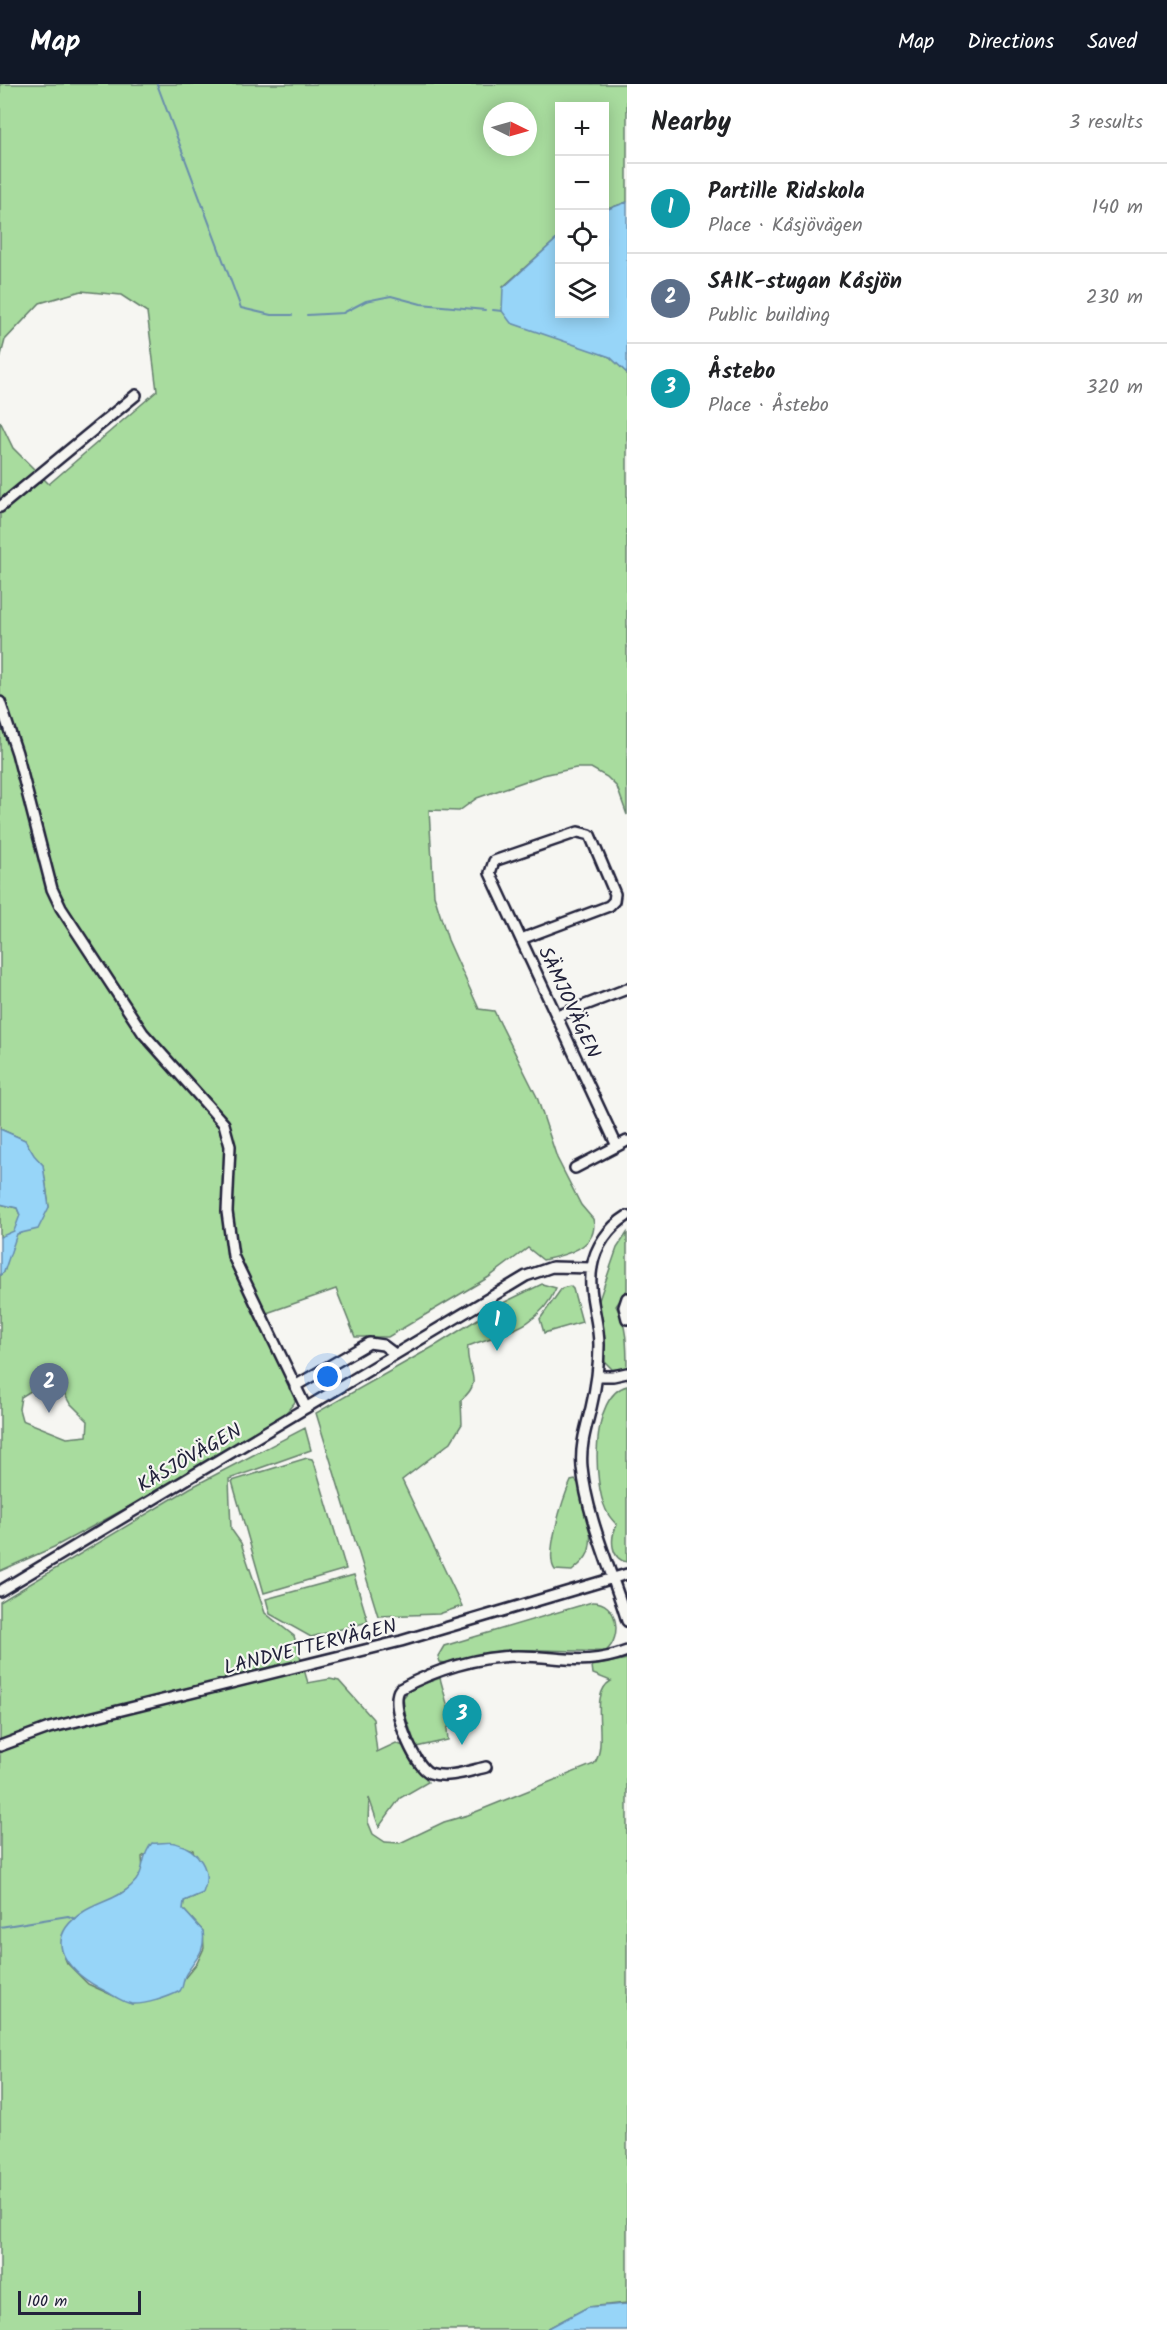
<!DOCTYPE html>
<meta charset="utf-8">
<style>
body{margin:0;font-family:Kalam,sans-serif;background:#f6f6f6;color:#202124}
.controls{position:absolute;right:18px;top:18px;display:grid;overflow:hidden;border-radius:0px;box-shadow:0 3px 15px #0003}
.controls button{width:54px;height:54px;display:grid;place-items:center;padding:0;border:0;border-bottom:2px solid #e0e0e0;background:#fff;color:#202124;font:30px sans-serif}
.compass{position:absolute;left:483px;top:18px;width:54px;height:54px;border-radius:50%;background:#fff;box-shadow:0 3px 15px #0003;rotate:95deg}
.scale{position:absolute;left:18px;bottom:15px;width:123px;box-sizing:border-box;padding-left:6px;border:3px solid #22223b;border-top:0;font-size:16px;line-height:21px;white-space:nowrap;color:#22223b;-webkit-text-stroke:4px #f6f6f2;paint-order:stroke}
.you{position:absolute;left:328px;top:1293px;width:21px;height:21px;margin:-15px;border:4px solid #fff;border-radius:50%;background:#1a73e8;box-shadow:0 0 0 9px #1a73e833}
.badge{display:grid;place-items:center;width:39px;height:39px;border-radius:50%;background:#111827;color:#fff;font-size:20px;font-weight:700}
.pin{position:absolute;translate:-50% -50px;filter:drop-shadow(0 2px 3px #0008)}
.pin::after{content:'';position:absolute;top:32px;width:21px;height:18px;background:inherit;clip-path:polygon(0 0,100% 0,50% 100%)}
.list{margin:0;padding:0;list-style:none}
h2{display:flex;justify-content:space-between;align-items:center;height:78px;margin:0;padding:0 24px;font-size:26px}
h2 small{font-size:20px;font-weight:400;color:#757577}
.list li{display:grid;grid-template-columns:39px 1fr auto;gap:18px;align-items:center;box-sizing:border-box;height:90px;padding:0 24px;border-top:2px solid #e0e0e0}
.list b{display:block;font-size:22px;white-space:nowrap}
.list p{margin:0;font-size:20px;white-space:nowrap;color:#757577}
.list em{font-size:20px;font-style:normal;color:#757577}
.icon{flex:none;width:33px;height:33px;fill:none;stroke:currentColor;stroke-width:2;stroke-linecap:round;stroke-linejoin:round}
.map{position:relative;flex:none;width:627px;height:2246px;overflow:hidden}
header{display:flex;align-items:center;gap:36px;box-sizing:border-box;height:84px;padding:0 30px;background:#111827;color:#fff}
header strong{font-size:28px}
nav{display:flex;gap:33px;margin-inline-start:auto;font-size:21px}
main{display:flex}
aside{flex:1;background:#fff}
.map>svg:first-child{display:block}
.green{fill:#a8dc9e;stroke:#657f6c;stroke-width:1.5;fill-rule:evenodd}
.water{fill:#97d5f8;stroke:#688dac;stroke-width:1.5}
.lines{fill:none;stroke-linecap:round;stroke-linejoin:round}
.stream{stroke:#688dac;stroke-width:2}
.minor-casing{stroke:#22223b;stroke-width:14}
.minor{stroke:#f6f6f2;stroke-width:9}
.labels{text-anchor:middle;stroke-width:4.5;stroke-linejoin:round;paint-order:stroke}
.street-label{font-size:20px;fill:#22223b;stroke:#f6f6f2}
</style>
<header>
<strong>Map</strong>
<nav><a>Map</a><a>Directions</a><a>Saved</a></nav>
</header>
<main>
<div class="map">
<svg width="627" height="2246" viewBox="0 0 627 2246">
<rect width="100%" height="100%" fill="#f6f6f2"/>
<filter id="ink" filterUnits="userSpaceOnUse"><feTurbulence type="fractalNoise" baseFrequency=".0167" numOctaves="2"/><feDisplacementMap in="SourceGraphic" scale="12" xChannelSelector="R" yChannelSelector="G"/><feConvolveMatrix kernelMatrix="1 2 1 2 8 2 1 2 1" color-interpolation-filters="sRGB"/></filter>
<g filter="url(#ink)">
<path class="green" d="M0,0H627V118L605,126L604,22H560L559,153L503,203L587,264L610,273L627,289V731L617,703L607,693L591,684H576L543,691L477,714L459,727L429,726L434,811L448,856L479,925L494,927L537,1013L557,1074L581,1121L593,1135C600,1164 562,1172 543,1176L528,1164L489,1193L388,1253H355L336,1205L261,1231L295,1309V1318L284,1331L136,1419L54,1463L0,1487V1191L4,1188L12,1159L0,1153V1120L17,1124L20,1131L49,1123L43,1081L34,1072L25,1056L0,1045V337L13,364L49,400L157,307L147,228L121,211L81,207L40,219L5,256L0,275ZM492,27H528V63H492ZM50,1295L57,1296L69,1318L88,1337L87,1352L67,1354L22,1336L19,1325L21,1313Z
M627,1149V1206L616,1222C627,1240 627,1263 627,1286L612,1285L604,1277L599,1216L617,1164Z
M542,1200L556,1204C539,1244 505,1248 468,1262C464,1286 486,1296 461,1316L462,1340L451,1358L402,1396L462,1522L439,1530L378,1532L316,1329L438,1260L505,1218Z
M570,1202L573,1205L582,1238L544,1249L540,1235L562,1204Z
M627,1302V1478C610,1475 610,1453 617,1441C613,1437 608,1431 606,1426C593,1399 590,1311 627,1302Z
M305,1344L311,1366L229,1395L231,1445L241,1459L265,1529L294,1552L308,1599L330,1595L339,1597L373,1635L377,1668L396,1659L408,1664L428,1698L400,1714L379,1743L369,1714L368,1738L373,1750L385,1758L400,1759L444,1738L468,1731L594,1680C610,1659 587,1610 611,1597L593,1590L592,1582L627,1575V2219L588,2223L545,2246H0V1518L190,1404ZM172,1759L193,1766L203,1809L184,1817L183,1825L203,1847L204,1864L197,1879L183,1896L160,1915L132,1920L125,1917L88,1900L67,1879L62,1867V1856L82,1829L118,1812L133,1801L143,1787L142,1773L161,1760Z
M307,1374L312,1375L315,1381L346,1485L264,1509L232,1397Z
M575,1396C588,1408 594,1453 588,1469C585,1477 578,1482 572,1487L555,1486C544,1472 563,1414 571,1397Z
M354,1491L368,1538L311,1553L270,1530L266,1515Z
M592,1518C618,1517 623,1553 606,1567C566,1569 525,1562 485,1569C471,1572 455,1582 440,1578L438,1572L444,1562Z
M440,1594L452,1638L447,1645L448,1656L416,1663L405,1630L403,1614L411,1604Z"/>
<path class="water" d="M627,118V289L610,273L511,239L502,227L503,204L559,153L560,230H604L605,126Z
M0,1045L25,1056L34,1071L43,1081L49,1123L38,1145L17,1150L4,1188L0,1191V1153L14,1147L20,1131L17,1124L0,1120Z
M152,1759C160,1760 168,1757 175,1759C198,1765 213,1785 203,1809L184,1817L183,1825L203,1847C206,1868 196,1874 186,1890C182,1896 185,1901 180,1907C169,1913 145,1921 132,1920C124,1919 114,1912 107,1908C74,1892 36,1859 83,1828C98,1818 118,1815 131,1802C147,1788 139,1774 152,1759Z
M627,2220V2246H545L588,2223Z"/>
<g class="lines">
<path class="stream" d="M157,0L241,224L271,231H292
M493,226L502,227
M307,231L343,229L366,217L391,212L421,220L485,226
M0,1843L68,1832L75,1835"/>
<defs>
<path id="minor" d="M0,423L136,311
M0,618L17,669L52,805L61,824L143,949L224,1040L230,1062L227,1128L233,1172L306,1324
M521,855L609,822L614,817L615,810L590,751L578,748L494,777L490,789L617,1062
M557,932L627,905
M575,1084L627,1057
M627,1132C609,1143 595,1163 592,1183C587,1209 599,1235 599,1261C599,1282 596,1303 591,1324C586,1344 580,1362 582,1383C587,1435 612,1487 627,1537
M627,1214L624,1223L627,1235
M597,1292H613L627,1289
M295,1302L369,1259L383,1261L395,1270
M0,1507L526,1192L552,1183L592,1184
M0,1662L49,1644L401,1557L627,1490
M486,1683C469,1687 447,1695 430,1689C414,1683 388,1619 400,1605C434,1586 479,1572 518,1572C561,1572 585,1583 627,1567"/>
</defs>
<use href="#minor" class="minor-casing"/>
<use href="#minor" class="minor"/>
</g>
</g>
<g class="labels">
<g class="street-label">
<text transform="translate(570 918) rotate(65)" y="7">SÄMJOVÄGEN</text>
<text transform="translate(189 1373) rotate(-30)" y="7">KÅSJÖVÄGEN</text>
<text transform="translate(310 1562) rotate(-14)" y="7">LANDVETTERVÄGEN</text>
</g>
</g>
</svg>
<div class="controls">
<button>+</button>
<button>−</button>
<button><svg class="icon" aria-label="locate" viewBox="0 0 24 24"><circle cx="12" cy="12" r="6"/><path d="M12 2v4M12 18v4M2 12h4M18 12h4"/></svg></button>
<button><svg class="icon" aria-label="layers" viewBox="0 0 24 24"><path d="M12 4l9 5-9 5-9-5zM3 14l9 5 9-5"/></svg></button>
</div>
<svg class="compass" viewBox="-18 -18 36 36"><path d="M0-13l5 13h-10z" fill="#e53935"/><path d="M0 13l5-13h-10z" fill="#757577"/></svg>
<div class="scale">100 m</div>
<div class="you"></div>
<div class="pin badge" style="left:497px;top:1267px;background:#0f9aa8">1</div>
<div class="pin badge" style="left:49px;top:1329px;background:#5c6f8a">2</div>
<div class="pin badge" style="left:462px;top:1661px;background:#0f9aa8">3</div>
</div>
<aside>
<h2>Nearby<small>3 results</small></h2>
<ul class="list">
<li><span class="badge" style="background:#0f9aa8">1</span><div><b>Partille Ridskola</b><p>Place · Kåsjövägen</p></div><em>140 m</em></li>
<li><span class="badge" style="background:#5c6f8a">2</span><div><b>SAIK-stugan Kåsjön</b><p>Public building</p></div><em>230 m</em></li>
<li><span class="badge" style="background:#0f9aa8">3</span><div><b>Åstebo</b><p>Place · Åstebo</p></div><em>320 m</em></li>
</ul>
</aside>
</main>
